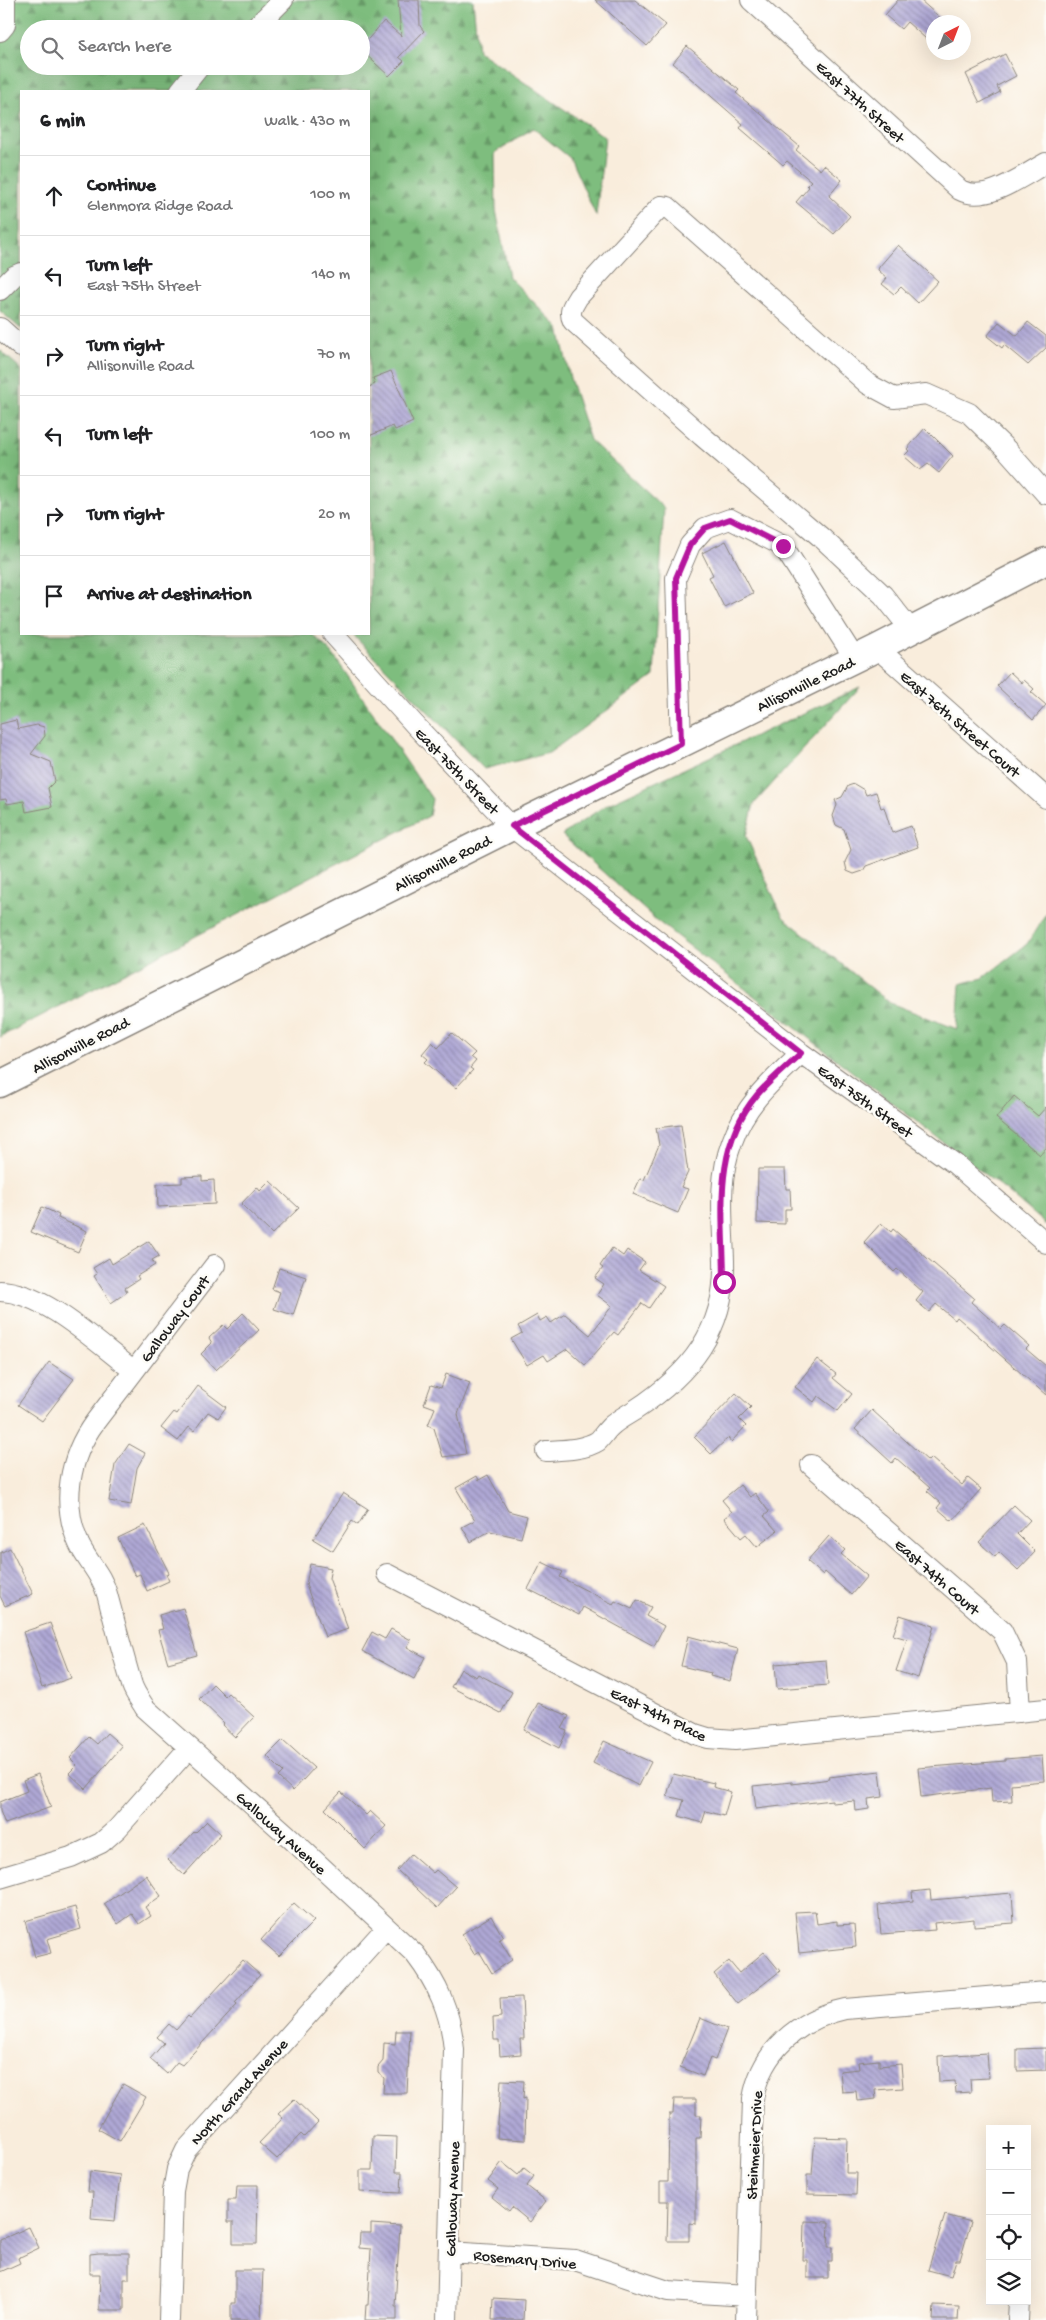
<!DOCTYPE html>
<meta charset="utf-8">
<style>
body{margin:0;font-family:"Gochi Hand",sans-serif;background:#f6f6f6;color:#202124}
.controls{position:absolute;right:15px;bottom:15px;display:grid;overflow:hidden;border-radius:0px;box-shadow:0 5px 20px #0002}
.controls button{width:45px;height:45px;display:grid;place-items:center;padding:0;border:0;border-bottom:1px solid #e0e0e0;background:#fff;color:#202124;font:25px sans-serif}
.compass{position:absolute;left:926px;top:15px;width:45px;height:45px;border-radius:50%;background:#fff;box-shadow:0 5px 20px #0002;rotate:42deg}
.stop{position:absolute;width:15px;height:15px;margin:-11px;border:4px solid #b5179e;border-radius:50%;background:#fff}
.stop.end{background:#b5179e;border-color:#fff;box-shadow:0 1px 5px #0008}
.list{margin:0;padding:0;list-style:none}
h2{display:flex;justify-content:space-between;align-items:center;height:65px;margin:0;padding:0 20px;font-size:21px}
h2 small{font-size:16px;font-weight:400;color:#757577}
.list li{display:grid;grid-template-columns:32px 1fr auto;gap:15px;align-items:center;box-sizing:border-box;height:80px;padding:0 20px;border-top:1px solid #e0e0e0}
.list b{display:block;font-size:19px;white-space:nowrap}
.list p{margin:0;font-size:16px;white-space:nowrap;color:#757577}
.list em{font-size:16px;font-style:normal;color:#757577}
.icon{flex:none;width:28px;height:28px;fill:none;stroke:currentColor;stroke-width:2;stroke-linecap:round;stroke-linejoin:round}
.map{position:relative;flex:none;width:1046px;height:2320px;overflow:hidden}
.search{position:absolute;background:#fff;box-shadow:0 5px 20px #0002;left:20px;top:20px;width:350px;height:55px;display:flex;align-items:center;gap:12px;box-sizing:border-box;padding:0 18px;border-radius:28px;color:#757577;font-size:19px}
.panel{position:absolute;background:#fff;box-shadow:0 5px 20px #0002;left:20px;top:90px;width:350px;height:545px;border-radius:0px}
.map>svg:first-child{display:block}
.forest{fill:url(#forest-firs);stroke:#4d6c4d;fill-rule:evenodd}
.building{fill:url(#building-back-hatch)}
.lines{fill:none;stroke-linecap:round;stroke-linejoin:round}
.minor-casing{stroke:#8a847c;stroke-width:22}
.major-casing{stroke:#8a847c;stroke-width:29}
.minor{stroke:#fff;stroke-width:20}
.major{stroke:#fff;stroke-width:26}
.route{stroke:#b5179e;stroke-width:6}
.labels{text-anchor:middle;stroke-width:5;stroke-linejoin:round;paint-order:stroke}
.street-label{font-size:16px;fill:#1c1c1c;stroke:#fdfcf7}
</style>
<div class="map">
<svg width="1046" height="2320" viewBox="0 0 1046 2320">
<defs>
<pattern id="forest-firs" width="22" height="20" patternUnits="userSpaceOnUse" patternTransform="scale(1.25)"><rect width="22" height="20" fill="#7ebd7e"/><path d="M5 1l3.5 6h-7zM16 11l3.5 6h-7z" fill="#696"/></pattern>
<pattern id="building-back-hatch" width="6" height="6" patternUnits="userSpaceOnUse" patternTransform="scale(1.25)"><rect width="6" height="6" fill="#afa8d5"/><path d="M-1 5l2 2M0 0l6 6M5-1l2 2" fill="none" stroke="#8e88ac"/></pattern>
</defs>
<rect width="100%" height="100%" fill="#fdfcf7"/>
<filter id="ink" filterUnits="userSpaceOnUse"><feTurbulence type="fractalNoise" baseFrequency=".02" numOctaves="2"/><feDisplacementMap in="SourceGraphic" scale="10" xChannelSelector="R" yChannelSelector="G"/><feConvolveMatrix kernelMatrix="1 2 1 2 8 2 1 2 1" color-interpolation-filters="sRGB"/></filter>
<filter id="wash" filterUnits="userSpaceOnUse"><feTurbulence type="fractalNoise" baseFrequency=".0096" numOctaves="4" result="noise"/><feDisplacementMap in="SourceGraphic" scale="20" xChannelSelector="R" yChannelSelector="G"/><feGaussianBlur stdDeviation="1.12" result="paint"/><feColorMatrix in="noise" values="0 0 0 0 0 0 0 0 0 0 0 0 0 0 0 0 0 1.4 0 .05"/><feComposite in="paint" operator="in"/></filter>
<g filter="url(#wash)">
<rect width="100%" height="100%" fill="#f9eddc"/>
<path class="forest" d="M0,0H473L478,51L605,137L596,216L570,158L533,128L495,153L496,210L509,277L559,328L570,378L590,440L664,508L654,676L549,753L484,769L352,634H369V91H21V329L0,311ZM29,29H361V66H29Z
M0,350L21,369V634H312L332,653L432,799L429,816L0,1037Z
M860,687L754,804L746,836L783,917L890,1003L957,1029L960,984L983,978L1027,944L1046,913V1225L1005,1190L656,920L562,835L606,805Z"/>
<g id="blocks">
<path class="building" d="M398,0H419L420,26L424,31L399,57L404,61L389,76L361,50V47L384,21L401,36Z
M595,0H635L666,25L647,46Z
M898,0H920L945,22H934V46L907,22L901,29L885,15Z
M687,46L739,90L736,93L799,146L796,150L820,170L824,165L842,180L829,196L850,216L834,234L796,202L809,187L807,185L811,181L787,161L783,165L740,128L743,124L673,63Z
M1005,54L1016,76L997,86L1000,92L980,103L966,74Z
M898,245L938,281L918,303L901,287L894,294L882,284L887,278L878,270L879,267Z
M999,322L1017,336L1028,322L1046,336V348L1028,365L1004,345L1002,348L987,336Z
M391,371L413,422L395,430L393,426L369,436V387L375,384L373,378Z
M925,428L953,456L939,473L928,464L920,470L904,456L909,451L907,449Z
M726,541L753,593L724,607L709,577L713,575L702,553Z
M1010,672L1022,683L1024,680L1034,689L1031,692L1046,705L1033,720L997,686Z
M16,720L18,729L37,725L44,727L45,736L31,754L51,762L55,781L48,788L52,807L26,812L24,801L7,804L6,799L0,800V724Z
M854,784L864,790L866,795L876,792L881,808L884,807L892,833L911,826L918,847L866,866L863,871L854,874L847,871L845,862L851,850L844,829L836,825L833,816L837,805L835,800L842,797L848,786Z
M452,1033L475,1053L471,1057L476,1061L470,1068L473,1070L456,1088L425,1062L428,1059L422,1054L432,1042L438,1048Z
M1014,1096L1038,1116L1046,1107V1148L1040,1155L996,1118Z
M681,1125L688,1172L681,1187L688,1189L678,1213L633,1194L640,1179L644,1180L659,1145L656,1128Z
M758,1169H785L786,1189H790L791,1209H785V1224L757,1223Z
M202,1176V1181L214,1180L215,1204L158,1207L157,1184L182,1183V1177Z
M270,1181L299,1208L272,1234L241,1204L257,1187L260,1191Z
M42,1207L59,1215L58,1218L87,1231L78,1252L31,1232Z
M881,1223L891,1232L893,1229L954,1281L974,1298L971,1302L1001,1329L1005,1325L1029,1346L1026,1349L1046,1366V1395L957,1317L955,1320L936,1304L929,1312L916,1301L923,1292L897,1269L894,1272L864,1242Z
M149,1241L159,1256L152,1260L155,1265L137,1276L139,1279L125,1288L127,1292L111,1303L94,1276L97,1274L93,1268L109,1258L112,1264Z
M612,1248L623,1256L627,1250L645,1262L639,1270L664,1286L649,1308L642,1303L618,1335L614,1332L585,1365L567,1349L548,1361L544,1355L527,1365L511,1339L522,1333L518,1326L537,1315L540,1321L547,1317L551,1323L565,1314L590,1335L612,1306L597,1295L604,1284L595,1278L603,1268L600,1266Z
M279,1268L306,1277L293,1315L274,1309L280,1292L272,1289Z
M243,1313L259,1330L216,1370L201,1354L212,1343L209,1338L223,1325L227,1329Z
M817,1359L836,1374L833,1378L852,1394L838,1411L818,1396L814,1402L795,1387Z
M49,1362L74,1379L42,1421L18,1405Z
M446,1374L470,1383L458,1414L466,1454L443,1457L434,1428L428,1425L435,1408L424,1404L431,1385L441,1388Z
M198,1386L226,1407L218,1418L208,1412L194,1431L189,1427L178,1441L161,1428L174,1412L177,1414Z
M736,1393L751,1407L739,1419L746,1426L731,1442L728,1438L711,1454L694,1437Z
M872,1410L928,1461L931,1458L962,1485L968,1478L981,1489L952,1521L937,1508L941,1503L927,1491L930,1488L896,1458L892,1463L855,1429Z
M129,1444L145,1453L137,1468L131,1505L109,1501L115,1465Z
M488,1475L508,1511L527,1516L521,1538L490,1531L471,1542L462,1527L475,1520L456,1488L477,1476L479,1480Z
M740,1485L750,1497L755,1493L769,1512L764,1516L777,1531L757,1547L746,1534L741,1538L724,1518L732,1512L722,1500Z
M343,1493L368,1509L358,1525L352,1521L333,1551L313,1539Z
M1014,1505L1030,1520L1017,1534L1035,1552L1018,1570L999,1552L995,1557L979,1542Z
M145,1525L169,1573L166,1574L169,1581L147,1591L140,1574L135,1576L118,1538Z
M829,1536L845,1550L841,1554L867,1576L851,1595L825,1572L823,1575L807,1561Z
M10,1548L33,1594L5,1606L0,1596V1553Z
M542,1562L563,1572L560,1577L613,1604L615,1601L632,1609L637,1600L651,1607L646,1616L664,1626L654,1646L583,1607L579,1615L528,1589Z
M310,1564L331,1568L329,1578L348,1629L325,1637L306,1585Z
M183,1608L197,1655L168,1663L158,1630L163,1629L159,1615Z
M900,1615L934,1626L918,1678L896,1671L907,1639L893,1635Z
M50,1623L71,1678L42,1688L23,1632Z
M391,1629L411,1640L407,1647L425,1657L414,1679L362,1651L372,1632L385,1639Z
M688,1636L738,1649L730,1681L710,1676L711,1673L681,1666Z
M826,1660L828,1685L777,1689L775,1664Z
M461,1669L476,1677L478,1674L512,1692L501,1713L451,1687Z
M213,1684L225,1696L228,1693L254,1717L235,1737L222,1725L224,1723L199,1699Z
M538,1703L569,1716L562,1729L567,1731L559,1748L524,1730Z
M107,1733L122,1746L86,1789L69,1773L77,1765L70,1758L89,1737L97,1744Z
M283,1740L314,1768L293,1791L278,1777L283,1772L267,1756Z
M604,1741L651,1762L639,1786L593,1763Z
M1042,1756L1044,1781L1011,1784L1012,1801L992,1802L991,1788L921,1797L918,1768L1005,1761V1759Z
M880,1771L883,1797L868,1799L869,1809L856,1811L855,1801L832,1803V1800L756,1809L753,1786L792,1782V1784L830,1779L829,1777Z
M38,1774L51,1807L5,1824L0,1811V1802L27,1791L23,1780Z
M673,1774L714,1783L713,1787L731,1792L724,1816L706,1811L702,1823L679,1816L684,1800L667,1796Z
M341,1792L366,1815L370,1811L386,1826L365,1849L325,1809Z
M207,1821L221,1834L184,1875L168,1860L194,1832L195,1833Z
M411,1854L433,1873L436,1870L456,1887L437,1908L397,1870Z
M146,1875L161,1896L145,1907L151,1916L139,1924L132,1914L118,1924L104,1904Z
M930,1890L931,1900L1012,1893L1014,1923L974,1926V1919L934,1923L935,1930L881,1934L878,1905L913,1901L912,1892Z
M294,1903L314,1921L279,1956L261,1940Z
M75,1907L81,1929L47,1939L51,1953L35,1957L25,1921Z
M815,1911L817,1924L837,1921V1925L854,1924L856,1947L799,1953L795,1912Z
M491,1916L503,1937L499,1939L512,1960L492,1973L479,1951L474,1954L462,1934Z
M764,1952L780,1971L738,2004L714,1974L729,1961L739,1973Z
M243,1960L260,1975L235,2003L237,2005L182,2065L177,2062L167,2074L150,2059L164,2043L157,2037L169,2024L176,2030L188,2016L190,2018Z
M522,1997L524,2039H520L521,2054L500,2056L499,2040H494L493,2018L501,2017L500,1998Z
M700,2018L727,2029L715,2060L710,2058L703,2076L680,2067Z
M396,2031H410L407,2093H383L384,2078L378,2073V2067L383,2061L384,2043L395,2044Z
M1046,2048V2070L1017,2071V2049Z
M987,2053L989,2078L970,2079L971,2092L956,2093L955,2081L939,2082L938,2056Z
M879,2060V2066L901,2064L903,2088L875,2090L876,2099L857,2101L856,2091L842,2092L840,2071L859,2069L858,2062Z
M501,2080L524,2081L523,2099L526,2098L525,2140L497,2138Z
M123,2084L146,2097L120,2141L98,2129Z
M294,2099L318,2122L304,2137L301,2134L277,2159L259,2143L283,2118L278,2114Z
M674,2099H696V2115H701L700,2138H696V2224L689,2223V2241H667L668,2201H660V2182H668L669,2114H673Z
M373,2136L397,2137L396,2172H402L401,2193L360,2191V2170H372Z
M815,2137L847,2138L846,2173H857L856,2195L807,2194V2175H812Z
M502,2162L518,2175L524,2168L534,2176L527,2186L546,2201L530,2222L512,2207L509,2211L492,2197L498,2189L488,2181Z
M90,2171L120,2175L115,2221L91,2219L93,2192H88Z
M237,2185H258L257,2244H233V2222H228V2200H236Z
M945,2215L971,2222L960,2260H956L951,2276L928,2270Z
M804,2221L829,2222L828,2247H832V2261H828V2278H807V2260H803Z
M371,2224L400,2226L395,2306H397V2320H365L366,2305H368L371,2249L359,2248L360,2233H371Z
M29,2227L39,2248L18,2258L20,2263L0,2272V2240Z
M99,2253H129V2279H124V2310H99L100,2274H90V2254Z
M235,2270H263L261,2320H231V2303H235Z
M493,2298L524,2300L523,2320H492Z
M934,2305L959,2306L958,2320H933Z"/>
</g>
</g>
<g filter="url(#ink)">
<use href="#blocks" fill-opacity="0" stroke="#8a847c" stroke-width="1"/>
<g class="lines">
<defs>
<path id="minor" d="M751,0L960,190C986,204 1022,176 1046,163
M254,29L283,0
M0,31L5,25V0
M180,91L200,66
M0,290L14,276L21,273
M0,328L21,347
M911,630L883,595L823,539L702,436L573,321C568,311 573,306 578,297L661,206L668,207L868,384L894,398L926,394L969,413L1007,450L1046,494
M333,634L415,725L512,827L801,1053L955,1164L1046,1243
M877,648L1046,798
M681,744L676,578L690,545L705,528L730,519L783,546L855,659
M215,1265L95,1422C69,1457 61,1504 79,1544C87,1561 102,1575 107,1594C115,1624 123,1655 132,1685C135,1694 141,1701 145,1708L286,1834L415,1954C438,1984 451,2013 454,2050L447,2320
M0,1291C45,1292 98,1344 134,1371
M546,1451C562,1450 584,1450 598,1441C602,1437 606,1431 610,1427C617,1420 627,1415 635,1410C690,1374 726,1330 724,1261C723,1220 717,1181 732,1142C745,1104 773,1080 801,1053
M811,1465L1002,1631L1017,1662L1020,1712
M387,1574L695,1734L708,1738L735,1740L1046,1709
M0,1878L71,1857L101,1843L117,1829L189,1748
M449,2252L575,2260L668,2291L747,2296
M169,2320L173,2191L177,2169L186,2150L386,1928
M746,2320L753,2099C761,2051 799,2019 845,2009L1046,1992
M1018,2320L1019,2301"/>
<path id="major" d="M0,1084L512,827L877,648L1046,561"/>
</defs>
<use href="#minor" class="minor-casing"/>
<use href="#major" class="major-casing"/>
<use href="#minor" class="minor"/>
<use href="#major" class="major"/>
</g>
</g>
<g class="lines" filter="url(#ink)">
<path class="route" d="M724,1282C724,1218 711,1149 757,1095C770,1080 786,1067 801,1053L512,826L681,744L676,578L690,545L705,528L730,519L783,546"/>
</g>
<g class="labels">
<g class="street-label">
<text transform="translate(861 101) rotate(42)" y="6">East 77th Street</text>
<text transform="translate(805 683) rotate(-26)" y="6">Allisonville Road</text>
<text transform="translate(961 723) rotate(41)" y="6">East 76th Street Court</text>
<text transform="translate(458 770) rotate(46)" y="6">East 75th Street</text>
<text transform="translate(442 862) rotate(-27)" y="6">Allisonville Road</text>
<text transform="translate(80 1044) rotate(-27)" y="6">Allisonville Road</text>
<text transform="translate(866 1100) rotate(36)" y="6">East 75th Street</text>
<text transform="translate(174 1318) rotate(-53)" y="6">Galloway Court</text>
<text transform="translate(938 1576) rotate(41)" y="6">East 74th Court</text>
<text transform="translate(659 1713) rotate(26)" y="6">East 74th Place</text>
<text transform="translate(282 1832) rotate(42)" y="6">Galloway Avenue</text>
<text transform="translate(238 2091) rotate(-48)" y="6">North Grand Avenue</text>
<text transform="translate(753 2145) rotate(-87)" y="6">Steinmeier Drive</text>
<text transform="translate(451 2199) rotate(-88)" y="6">Galloway Avenue</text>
<text transform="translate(525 2258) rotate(5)" y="6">Rosemary Drive</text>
</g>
</g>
</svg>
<div class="controls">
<button>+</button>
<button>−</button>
<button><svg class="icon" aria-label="locate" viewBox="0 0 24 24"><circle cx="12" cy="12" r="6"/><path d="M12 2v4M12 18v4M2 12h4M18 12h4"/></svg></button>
<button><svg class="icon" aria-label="layers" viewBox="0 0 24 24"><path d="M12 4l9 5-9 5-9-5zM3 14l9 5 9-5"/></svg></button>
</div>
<svg class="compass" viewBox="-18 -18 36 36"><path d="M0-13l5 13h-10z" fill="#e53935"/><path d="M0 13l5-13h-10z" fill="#757577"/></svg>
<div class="stop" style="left:724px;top:1282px"></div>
<div class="stop end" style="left:783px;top:546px"></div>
<div class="search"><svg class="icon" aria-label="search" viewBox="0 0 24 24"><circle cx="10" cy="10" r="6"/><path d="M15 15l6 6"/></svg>Search here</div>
<section class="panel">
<h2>6 min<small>Walk · 430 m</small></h2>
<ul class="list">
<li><svg class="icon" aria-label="ahead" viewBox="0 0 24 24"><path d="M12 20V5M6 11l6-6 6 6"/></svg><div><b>Continue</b><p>Glenmora Ridge Road</p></div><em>100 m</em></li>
<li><svg class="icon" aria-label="left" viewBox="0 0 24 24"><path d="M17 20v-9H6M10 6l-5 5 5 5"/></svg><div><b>Turn left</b><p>East 75th Street</p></div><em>140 m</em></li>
<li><svg class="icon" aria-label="right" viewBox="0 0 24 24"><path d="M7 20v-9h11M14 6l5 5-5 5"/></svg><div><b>Turn right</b><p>Allisonville Road</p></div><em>70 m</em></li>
<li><svg class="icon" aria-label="left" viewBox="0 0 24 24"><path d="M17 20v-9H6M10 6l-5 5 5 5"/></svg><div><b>Turn left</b></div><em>100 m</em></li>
<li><svg class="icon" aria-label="right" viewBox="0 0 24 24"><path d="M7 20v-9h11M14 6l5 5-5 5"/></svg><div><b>Turn right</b></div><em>20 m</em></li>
<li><svg class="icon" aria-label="arrive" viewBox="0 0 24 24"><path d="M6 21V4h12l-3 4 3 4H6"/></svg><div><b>Arrive at destination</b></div></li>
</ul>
</section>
</div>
